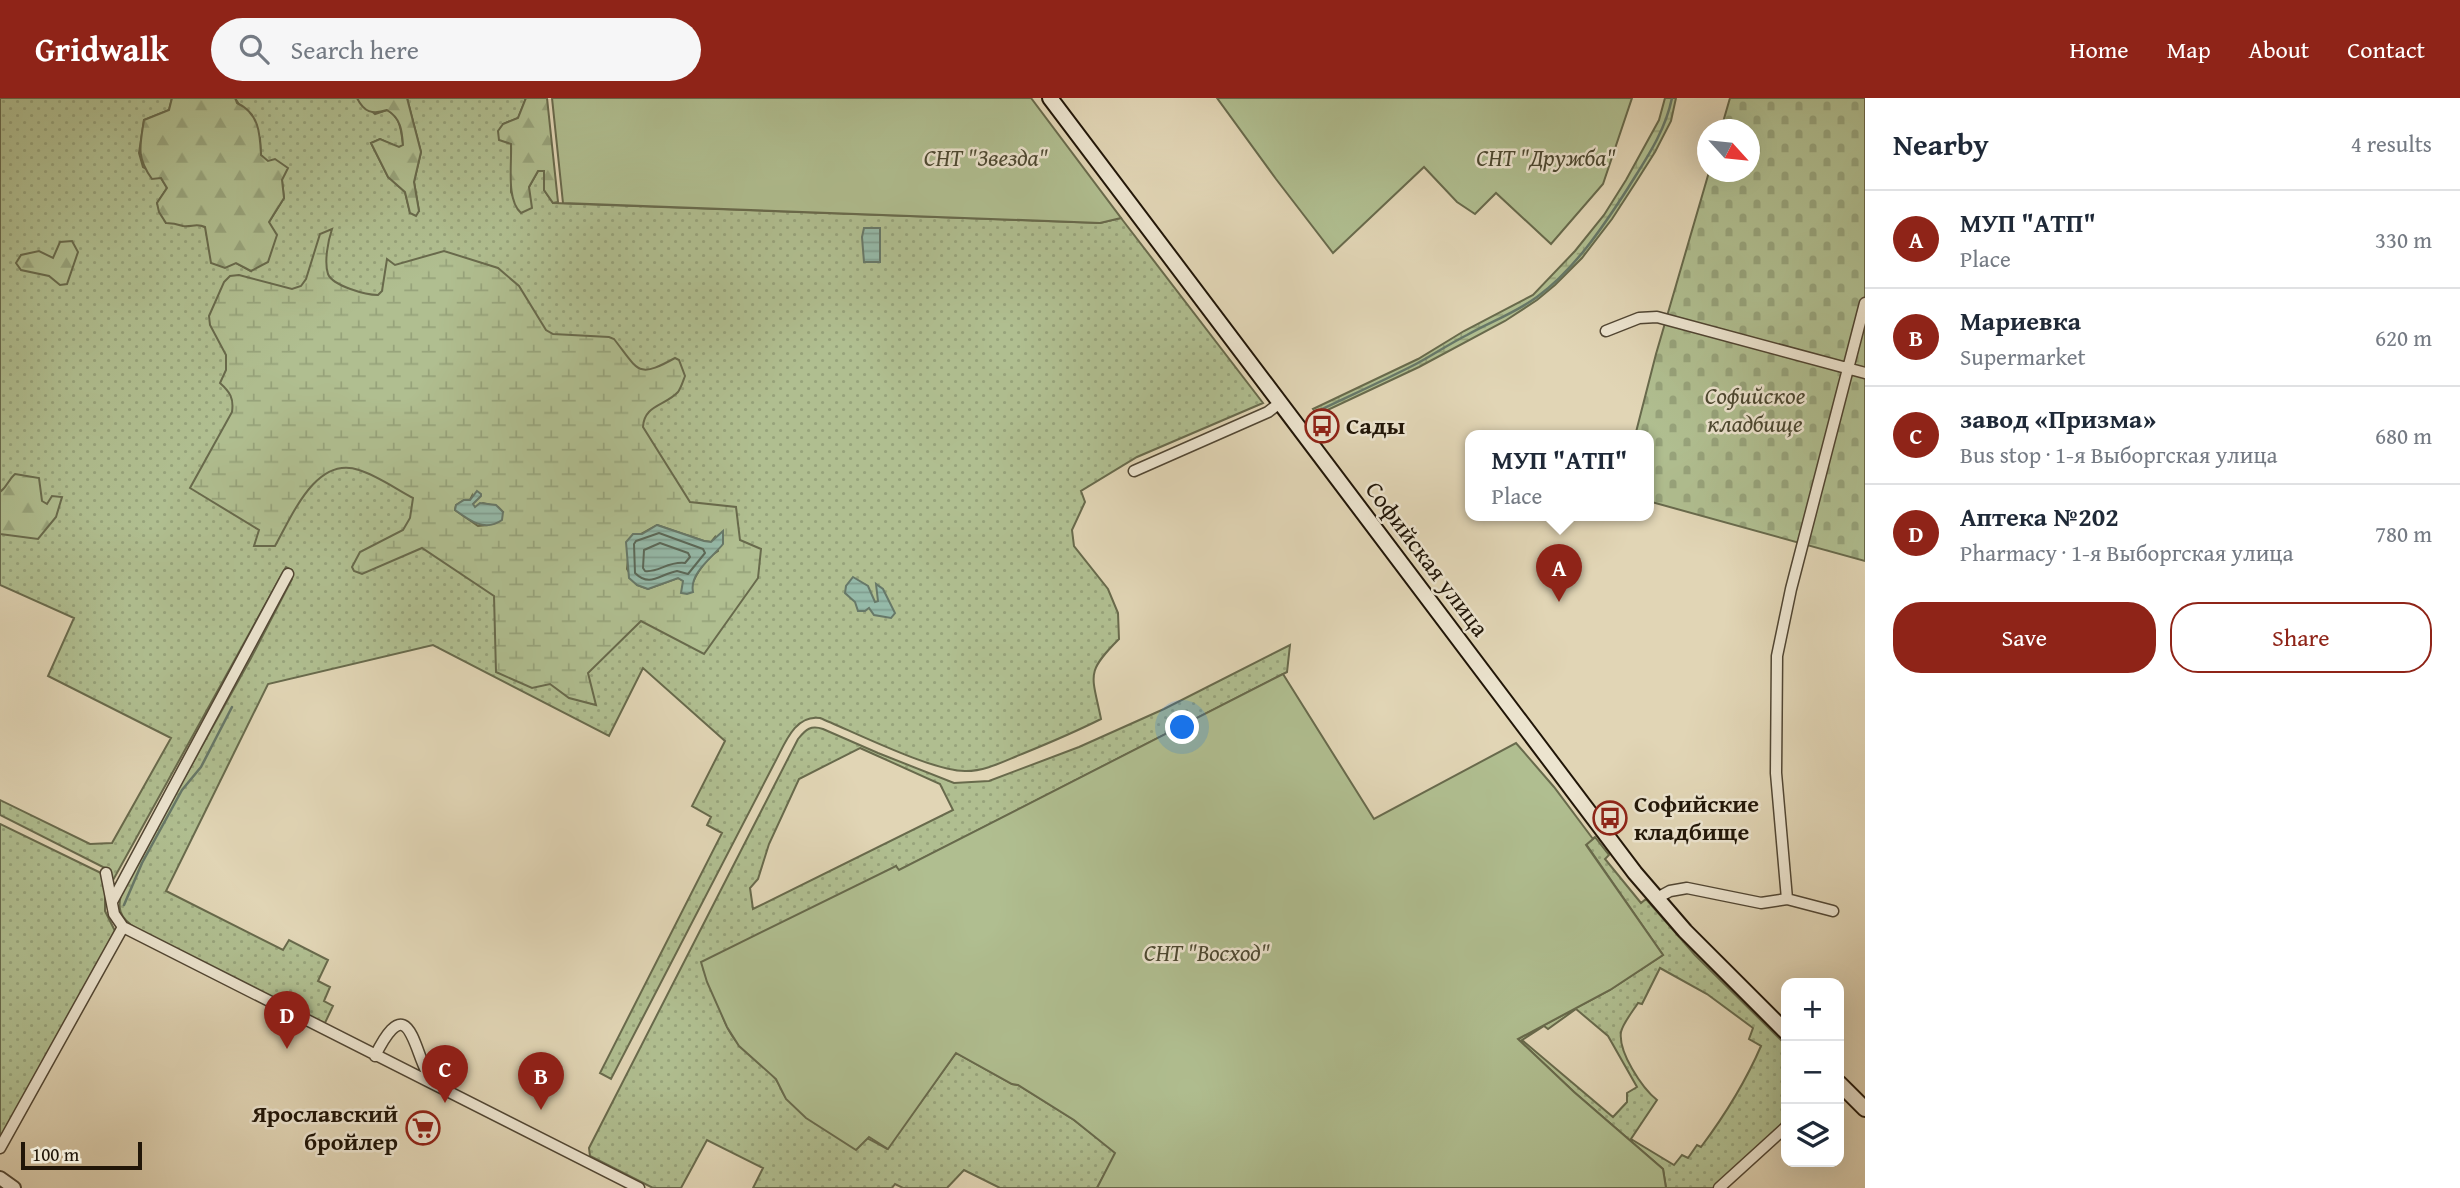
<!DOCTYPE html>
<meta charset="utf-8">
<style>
body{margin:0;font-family:"Gentium Book Plus",serif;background:#f6f6f7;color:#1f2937}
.controls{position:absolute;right:21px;bottom:21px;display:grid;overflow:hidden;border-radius:14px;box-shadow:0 7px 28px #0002}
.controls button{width:63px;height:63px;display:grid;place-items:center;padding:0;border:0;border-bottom:2px solid #e0e1e3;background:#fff;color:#1f2937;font:35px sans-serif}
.compass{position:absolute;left:1697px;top:21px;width:63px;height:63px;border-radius:50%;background:#fff;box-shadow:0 7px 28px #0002;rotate:117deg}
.scale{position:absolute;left:21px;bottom:18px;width:121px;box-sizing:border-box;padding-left:7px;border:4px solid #211608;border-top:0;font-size:19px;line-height:24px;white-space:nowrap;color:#211608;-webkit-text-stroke:5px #ece4cf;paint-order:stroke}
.you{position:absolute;left:1183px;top:630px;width:24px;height:24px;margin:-18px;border:5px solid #fff;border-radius:50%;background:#1a73e8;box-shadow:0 0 0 10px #1a73e833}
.badge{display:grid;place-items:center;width:46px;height:46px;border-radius:50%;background:#8f2418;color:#fff;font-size:23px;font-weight:700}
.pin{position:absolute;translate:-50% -58px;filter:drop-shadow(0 2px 4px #0008)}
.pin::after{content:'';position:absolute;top:37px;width:24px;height:21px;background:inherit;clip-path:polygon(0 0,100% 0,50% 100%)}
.popup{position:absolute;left:1465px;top:332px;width:189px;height:91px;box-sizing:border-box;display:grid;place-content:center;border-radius:14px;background:#fff;filter:drop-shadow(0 2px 5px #0005);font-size:23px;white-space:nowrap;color:#747a83}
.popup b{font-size:26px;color:#1f2937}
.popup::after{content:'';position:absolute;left:50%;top:100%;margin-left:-14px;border:14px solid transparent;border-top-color:#fff}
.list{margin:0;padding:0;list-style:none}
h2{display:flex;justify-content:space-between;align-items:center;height:91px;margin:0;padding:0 28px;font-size:30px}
h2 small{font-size:23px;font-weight:400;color:#747a83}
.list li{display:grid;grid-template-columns:46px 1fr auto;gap:21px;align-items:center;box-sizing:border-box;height:98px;padding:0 28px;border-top:2px solid #e0e1e3}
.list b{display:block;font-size:26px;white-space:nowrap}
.list p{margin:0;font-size:23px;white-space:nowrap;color:#747a83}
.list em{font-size:23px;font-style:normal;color:#747a83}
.actions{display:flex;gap:14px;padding:21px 28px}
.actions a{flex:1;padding:16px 0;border:2px solid #8f2418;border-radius:28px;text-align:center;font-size:24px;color:#8f2418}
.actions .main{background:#8f2418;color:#fff}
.icon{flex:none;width:38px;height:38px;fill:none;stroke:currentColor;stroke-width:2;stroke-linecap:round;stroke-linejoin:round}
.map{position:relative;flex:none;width:1865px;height:1090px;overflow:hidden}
header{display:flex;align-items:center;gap:42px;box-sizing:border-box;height:98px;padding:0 35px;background:#8f2418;color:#fff}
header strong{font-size:33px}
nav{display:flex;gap:38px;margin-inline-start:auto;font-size:24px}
.search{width:490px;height:63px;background:#f6f6f7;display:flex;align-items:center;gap:18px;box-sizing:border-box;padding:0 24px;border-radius:38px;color:#747a83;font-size:26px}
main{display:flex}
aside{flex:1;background:#fff}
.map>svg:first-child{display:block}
.grass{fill:url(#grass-dots);stroke:#686a4c;stroke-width:2;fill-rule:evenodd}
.forest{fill:url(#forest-firs);stroke:#686a4c;stroke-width:2}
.wetland{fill:url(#wetland-marsh);stroke:#686a4c;stroke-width:2;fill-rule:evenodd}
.cemetery{fill:url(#cemetery-stones);stroke:#686a4c;stroke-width:2}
.green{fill:#b0be90;stroke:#686a4c;stroke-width:2}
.water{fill:url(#water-rules);stroke:#677868;stroke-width:2}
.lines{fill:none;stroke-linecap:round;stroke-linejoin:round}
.shore{stroke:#5b6858;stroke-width:2}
.stream{stroke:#677868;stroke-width:2.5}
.minor-casing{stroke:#514633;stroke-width:13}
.tertiary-casing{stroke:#514633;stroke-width:16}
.secondary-casing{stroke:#211608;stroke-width:18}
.minor{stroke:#ece4cf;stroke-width:10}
.tertiary{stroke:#ece4cf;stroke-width:12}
.secondary{stroke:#ece4cf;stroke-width:14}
.labels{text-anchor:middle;stroke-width:5;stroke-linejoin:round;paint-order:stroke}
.park-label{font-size:24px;font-style:italic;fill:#4c4831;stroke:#ece4cf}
.poi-label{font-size:24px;font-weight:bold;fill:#211608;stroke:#ece4cf;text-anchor:start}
.street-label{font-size:24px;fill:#211608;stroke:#ece4cf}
</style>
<header>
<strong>Gridwalk</strong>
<div class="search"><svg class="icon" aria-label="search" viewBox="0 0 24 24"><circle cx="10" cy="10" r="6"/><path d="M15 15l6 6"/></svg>Search here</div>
<nav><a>Home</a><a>Map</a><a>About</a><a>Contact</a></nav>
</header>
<main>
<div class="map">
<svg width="1865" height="1090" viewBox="0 0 1865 1090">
<defs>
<pattern id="grass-dots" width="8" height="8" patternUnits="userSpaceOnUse" patternTransform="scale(1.75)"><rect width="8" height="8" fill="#b0be90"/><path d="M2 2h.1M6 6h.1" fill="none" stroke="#97a37b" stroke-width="1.8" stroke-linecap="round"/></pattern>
<pattern id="forest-firs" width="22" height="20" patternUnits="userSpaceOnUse" patternTransform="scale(1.75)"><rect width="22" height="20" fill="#b0be90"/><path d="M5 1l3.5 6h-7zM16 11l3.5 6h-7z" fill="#97a37b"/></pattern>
<pattern id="wetland-marsh" width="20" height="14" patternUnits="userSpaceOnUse" patternTransform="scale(1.75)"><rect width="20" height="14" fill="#b0be90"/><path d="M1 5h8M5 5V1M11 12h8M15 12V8" fill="none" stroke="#97a37b"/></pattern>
<pattern id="cemetery-stones" width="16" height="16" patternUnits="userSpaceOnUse" patternTransform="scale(1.75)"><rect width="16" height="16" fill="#b0be90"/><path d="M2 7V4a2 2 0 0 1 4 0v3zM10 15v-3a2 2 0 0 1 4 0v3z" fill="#97a37b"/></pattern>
<pattern id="water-rules" width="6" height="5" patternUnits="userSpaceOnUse" patternTransform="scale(1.75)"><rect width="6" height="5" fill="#95b9a8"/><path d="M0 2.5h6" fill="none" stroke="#809e8f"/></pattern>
</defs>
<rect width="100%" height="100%" fill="#e1d5b5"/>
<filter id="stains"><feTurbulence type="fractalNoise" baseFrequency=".00286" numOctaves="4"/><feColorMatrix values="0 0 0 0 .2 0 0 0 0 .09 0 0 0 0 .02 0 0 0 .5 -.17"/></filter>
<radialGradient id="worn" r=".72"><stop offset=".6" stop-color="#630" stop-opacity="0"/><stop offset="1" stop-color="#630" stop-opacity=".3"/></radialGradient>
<path class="grass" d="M0,0H172L169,12L144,22L139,55L143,69L161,80L167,90L157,105L166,125H176L185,128L198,126L205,129L236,165L251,173L269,124L284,100L282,82L261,57L260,40L235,0H357L375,16L387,12C401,20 401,32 403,47L399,50L380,41L371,45L388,79L405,94L410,115L419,113L414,84L421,54L407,0H526L518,20L503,26L511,46V94L516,105L529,89L538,73H544V92L553,105L1100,125L1121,120L1263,305L1137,359L1081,393L1085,404L1072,432L1074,448L1108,491L1118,515L1119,541C1085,575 1092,576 1101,621C1075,634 1049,645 1022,656C1004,663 986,673 966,673C934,674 854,634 820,620C794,616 784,648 774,666L611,981L600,975L722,735L707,727L711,719L692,708L725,643L643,570L609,638L433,547L268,586L166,793L283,852L289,842L328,862L318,883L330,889L324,903L333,908L324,927L137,831C119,820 116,810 123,790L251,560L292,481V472L286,469L281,478L112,784L107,771L0,717V702L90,746L112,745L171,640L48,578L74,520L0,487V436L47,406L6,390L0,394Z
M1290,547L1287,574L898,773L896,768L721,914C735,955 752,952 775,980C781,987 782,998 789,1003C821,1021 856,1032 887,1051L956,955L1012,986L1018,987L1074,1022L1116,1055L1097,1090H1000L964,1072L947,1090H903L895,1086L892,1090H753L763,1070L707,1042L681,1090H653L590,1058L589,1050L798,641C806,631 811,627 823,631L878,655L954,685L989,683L1079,649L1164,611ZM860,650L940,686L953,712L753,811L750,790L758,781L769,746L799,681Z
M0,726L103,776L105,784V813L115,833L0,1044Z
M1595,739L1609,757L1605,761L1641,805L1646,801L1695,857L1786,947V1023L1713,1090H1666L1663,1071L1574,994L1518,941L1610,892L1663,857L1586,746ZM1660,870L1707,896L1753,930L1749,941L1761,948C1745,985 1725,1017 1701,1049L1697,1047L1688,1060L1682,1057L1674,1067L1631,1041L1657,1002C1642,990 1618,954 1621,934C1623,925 1633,913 1638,905L1642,906ZM1576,911L1608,938L1637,989L1627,995V1004L1613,1019L1522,942L1544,928L1548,931Z"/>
<path class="forest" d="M172,0H235L237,5C259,15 260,35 261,57L268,63L275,61L288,70L282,82L284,100L269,124L277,137L268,164L251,173L236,165L225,170L211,165L205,129C197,125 192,129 183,128C177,126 173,125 166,125L159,114L157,105L167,90L161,80L152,81C136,59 140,48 144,22L169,12Z
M357,0H407L421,54L414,84L419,113L416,118L410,115L405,94L388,79L371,45L380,41L399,49L403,47C402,33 401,20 387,12C372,17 364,14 357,0Z
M526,0H547L558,104L553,105L544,92V73H538L529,89L532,110L521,115C506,102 512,66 511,46L499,42L498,33L503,26L518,20Z
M72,143L78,154L67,186L60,187L49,178L21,172L16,165L21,157L39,153L53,160L60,144Z
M15,376L39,380L42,403L47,406L52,398L62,399L56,419L38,441L0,436V394C7,389 8,382 15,376Z"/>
<path class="wetland" d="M1665,0H1676L1671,23L1655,54L1636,84L1612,121L1582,160L1555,187L1537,202L1505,223L1419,269L1317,317L1313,311L1418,261L1464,233L1533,197L1575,153L1604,117L1626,82L1659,22Z
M332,131C328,143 324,164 328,176C333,188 366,197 378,197L382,193L387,161L395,167L444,153L498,170L519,188L546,232L553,236L609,239L614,241C639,273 637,281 675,260L679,262L685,278C683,283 681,290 678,294C665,308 644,307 643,329L690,404L736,409L740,442L761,451L758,480L704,556L641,523L588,575L596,607L569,600L550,586L532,590L496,574L494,498L422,450L362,476L354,473L352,469L360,454L403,432L410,420L413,400C396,391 378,378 359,372C316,357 292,418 275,448H254L259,432L190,390L232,314C234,300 230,294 220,285L226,272V257L210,227L209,218L224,184L230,178L239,177L292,191L301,188L306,181L320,136ZM472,398L473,407L475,410L483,405L498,409L503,414L488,427L478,428L455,412L456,407L464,402H470ZM657,427L704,443L711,444L715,439L718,453C707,460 696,475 692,487H683V483L678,480L648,491L637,487L627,471L628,461L641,436Z"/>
<path class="cemetery" d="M1730,0H1865V463L1648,403V338H1635L1656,256L1709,74H1750V32L1721,31Z"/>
<path class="green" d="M552,0H1031L1121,120L1100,125L563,105Z
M1217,0H1632L1603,86L1551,146L1496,95L1475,116L1457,104L1424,69L1333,155L1276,81Z
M1283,576L1374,721L1516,645L1554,689L1593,741L1586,747L1663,857L1610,892L1518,941L1574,994L1663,1071L1666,1090H1097L1115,1055L1074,1022L1018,987L1012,986L956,955L888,1051L869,1039L856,1052L806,1020L786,1001L776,981L739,948L727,929L707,884L701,864L896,768L899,772Z"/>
<path class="water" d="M864,130H880V164H864L862,139Z
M477,393L481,396V398L473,406L475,409L480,405L496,407L503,414L502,422C485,434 470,423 455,412L456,407L464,402H470Z
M657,427L704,443L711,444L723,433V446C713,459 689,475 693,494L687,496L681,495L683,483L678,480L648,491L637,487L629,480L626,444L633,436H642Z
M853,479L868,488L875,504L878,503L876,486L883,491L895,515L891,520L874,517L869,510L865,513H858L855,504L845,495L846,488Z"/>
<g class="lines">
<path class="shore" d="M659,435L703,451L705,455L688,476L677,473C660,476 650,490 635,475L634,446L636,443Z
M660,445L688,455L690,459L685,465C668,463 658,475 645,473L643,470L644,452Z"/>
<path class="stream" d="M1316,314C1349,298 1383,283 1416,266C1433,257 1449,246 1467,237C1490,224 1515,215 1537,199C1574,172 1603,129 1628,90C1646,61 1665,34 1672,0
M124,807L142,765L182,692L201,669L232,609"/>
<defs>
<path id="minor" d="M1606,233L1639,220L1657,219L1865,275
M1134,373L1268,314L1281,304
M106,775L114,816L123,829L639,1090
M1657,800L1670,793L1687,790L1761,805L1787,801L1833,813
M1787,801L1776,675L1777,558L1791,491L1865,205
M113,802L288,476
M375,958C412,883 414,964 433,984
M0,1050L123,829
M1719,1090L1786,1029"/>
<path id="tertiary" d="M0,1080L14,1090"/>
<path id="secondary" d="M1050,0L1635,775L1685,833L1786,934
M1839,985L1865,1011"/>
</defs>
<use href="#minor" class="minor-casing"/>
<use href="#tertiary" class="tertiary-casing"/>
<use href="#secondary" class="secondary-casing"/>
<use href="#minor" class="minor"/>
<use href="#tertiary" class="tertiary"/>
<use href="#secondary" class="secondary"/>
</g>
<defs>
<symbol id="bus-ring" viewBox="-11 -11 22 22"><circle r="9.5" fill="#ece4cf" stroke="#8f2418" stroke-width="1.5"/><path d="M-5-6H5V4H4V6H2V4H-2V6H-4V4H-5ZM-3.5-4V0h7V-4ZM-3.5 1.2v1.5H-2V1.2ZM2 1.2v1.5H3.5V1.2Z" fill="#8f2418"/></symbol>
<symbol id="supermarket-ring" viewBox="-11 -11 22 22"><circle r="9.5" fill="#ece4cf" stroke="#8f2418" stroke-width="1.5"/><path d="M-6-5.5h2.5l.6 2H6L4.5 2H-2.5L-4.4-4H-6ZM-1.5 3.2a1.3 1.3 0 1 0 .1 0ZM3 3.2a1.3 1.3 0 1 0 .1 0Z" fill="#8f2418"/></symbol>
</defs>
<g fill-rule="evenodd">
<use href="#bus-ring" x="1303" y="309" width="38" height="38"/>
<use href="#bus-ring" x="1591" y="701" width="38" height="38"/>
<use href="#supermarket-ring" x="404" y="1011" width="38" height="38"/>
</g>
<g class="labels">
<g class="park-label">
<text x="986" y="68">СНТ "Звезда"</text>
<text x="1546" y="68">СНТ "Дружба"</text>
<text x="1755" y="306">Софийское<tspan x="1755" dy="28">кладбище</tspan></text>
<text x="1207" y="863">СНТ "Восход"</text>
</g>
<g class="poi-label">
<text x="1346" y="336">Сады</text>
<text x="1634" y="714">Софийские<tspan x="1634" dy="28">кладбище</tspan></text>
<text x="398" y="1024" text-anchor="end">Ярославский<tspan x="398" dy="28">бройлер</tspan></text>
</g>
<g class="street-label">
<text transform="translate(1427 461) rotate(53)" y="8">Софийская улица</text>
</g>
</g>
<rect width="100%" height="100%" filter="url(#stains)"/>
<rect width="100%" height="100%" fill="url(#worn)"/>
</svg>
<div class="controls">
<button>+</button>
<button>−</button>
<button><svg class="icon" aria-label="layers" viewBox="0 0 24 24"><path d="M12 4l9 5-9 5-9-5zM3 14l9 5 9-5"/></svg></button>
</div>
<svg class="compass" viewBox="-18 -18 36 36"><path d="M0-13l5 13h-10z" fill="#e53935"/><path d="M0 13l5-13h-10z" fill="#747a83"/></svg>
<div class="scale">100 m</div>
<div class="you"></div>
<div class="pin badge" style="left:1559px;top:504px">A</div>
<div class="popup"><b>МУП &quot;АТП&quot;</b>Place</div>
<div class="pin badge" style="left:541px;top:1012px">B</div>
<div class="pin badge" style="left:445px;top:1005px">C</div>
<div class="pin badge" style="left:287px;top:951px">D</div>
</div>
<aside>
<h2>Nearby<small>4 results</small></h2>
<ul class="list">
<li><span class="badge">A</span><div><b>МУП &quot;АТП&quot;</b><p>Place</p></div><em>330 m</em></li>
<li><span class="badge">B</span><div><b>Мариевка</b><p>Supermarket</p></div><em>620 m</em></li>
<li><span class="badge">C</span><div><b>завод «Призма»</b><p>Bus stop · 1-я Выборгская улица</p></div><em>680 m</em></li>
<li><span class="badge">D</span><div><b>Аптека №202</b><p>Pharmacy · 1-я Выборгская улица</p></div><em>780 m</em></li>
</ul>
<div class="actions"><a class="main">Save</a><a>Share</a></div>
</aside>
</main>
